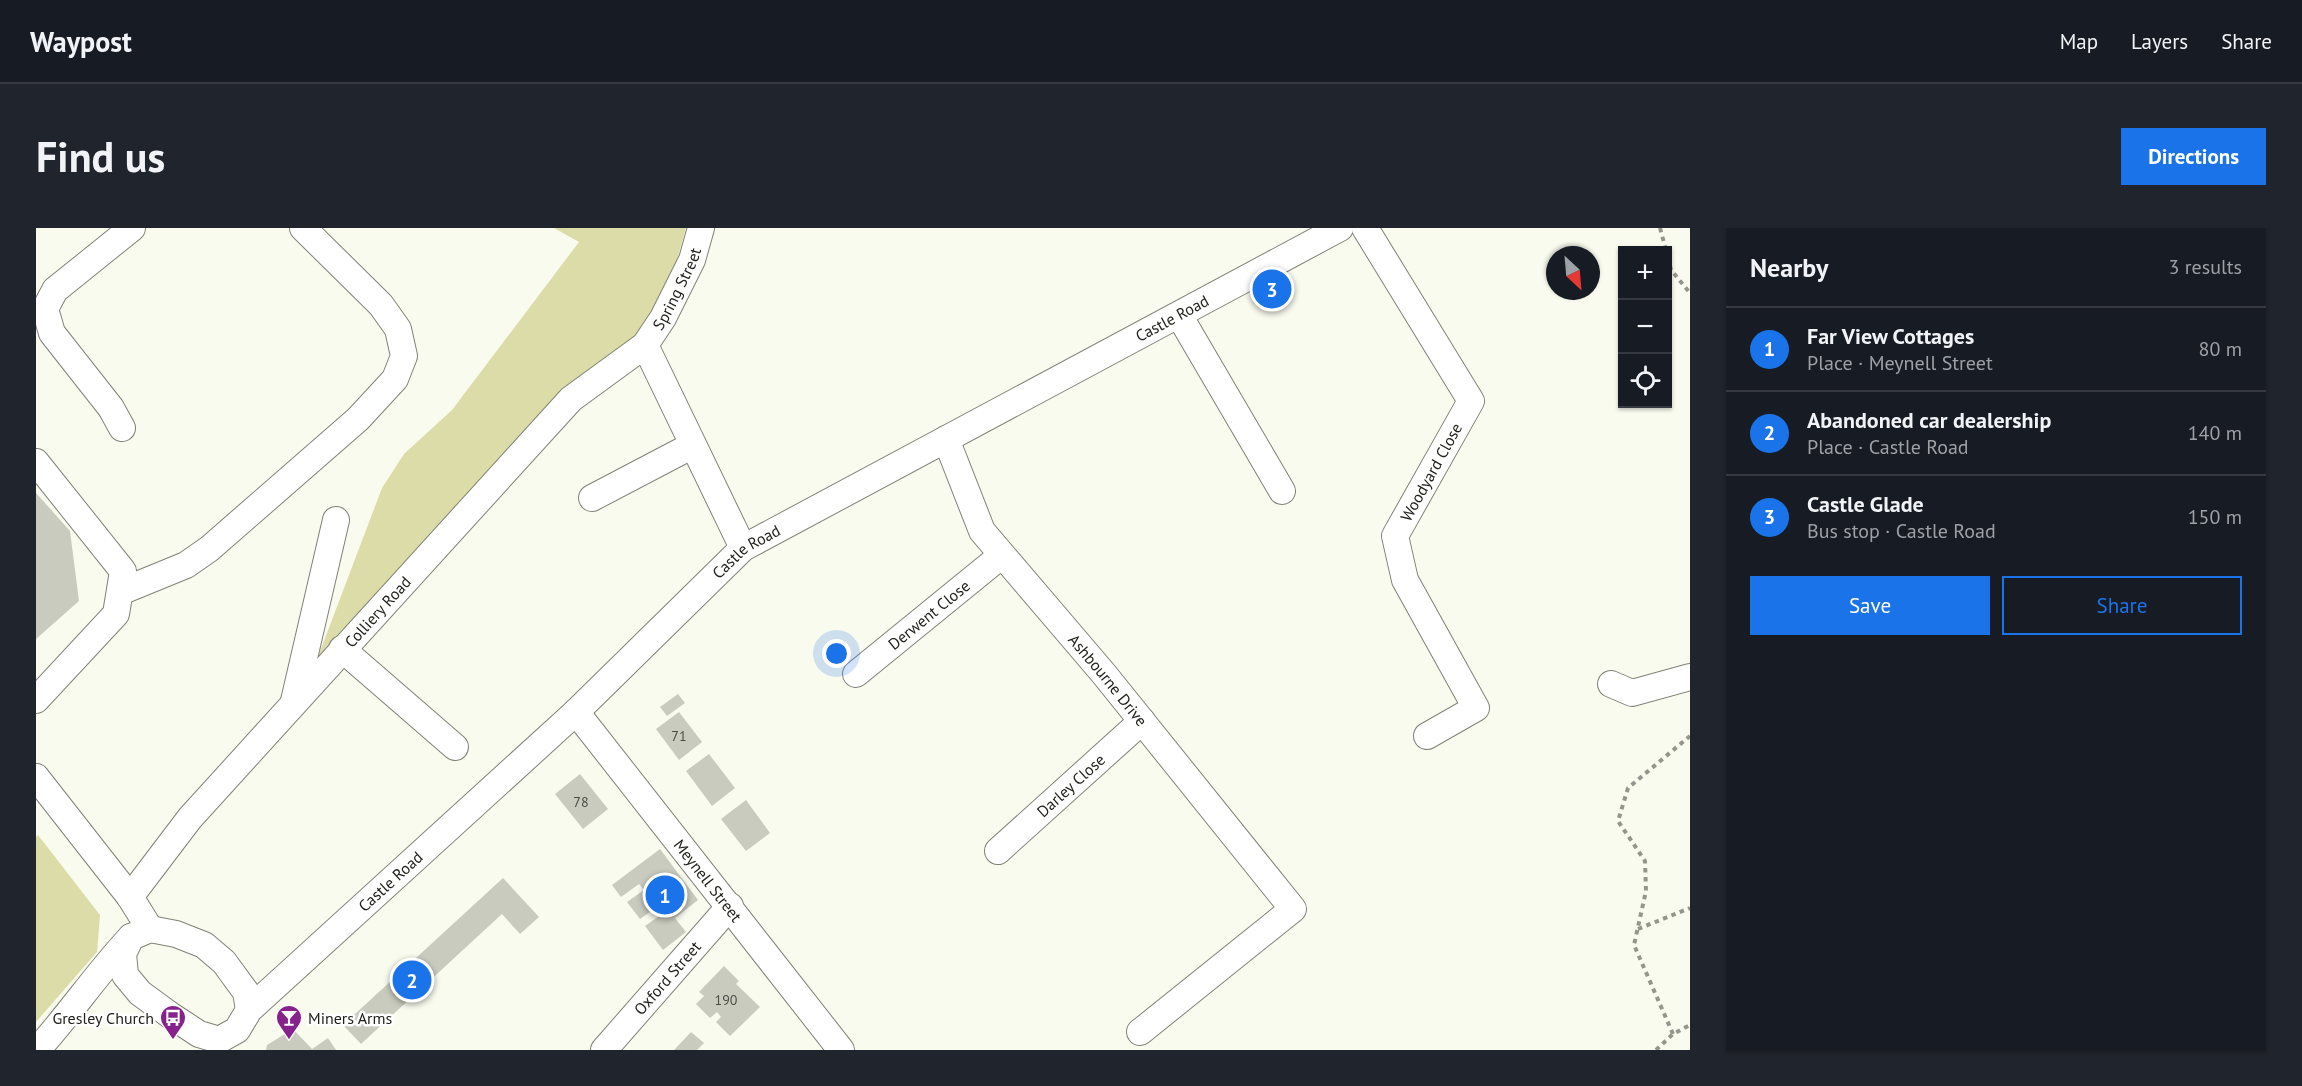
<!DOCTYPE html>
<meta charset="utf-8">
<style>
body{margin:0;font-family:"PT Sans",sans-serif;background:#20242c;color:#f1f3f6}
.controls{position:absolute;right:18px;top:18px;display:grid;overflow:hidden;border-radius:0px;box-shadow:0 2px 4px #0004}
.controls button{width:54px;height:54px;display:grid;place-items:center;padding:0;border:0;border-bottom:2px solid #363941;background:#171b24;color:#f1f3f6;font:30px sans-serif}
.compass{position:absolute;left:1510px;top:18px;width:54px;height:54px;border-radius:50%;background:#171b24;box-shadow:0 2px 4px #0004;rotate:154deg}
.you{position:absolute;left:801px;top:426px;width:21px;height:21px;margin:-15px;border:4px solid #fff;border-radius:50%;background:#1a73e8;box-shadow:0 0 0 9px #1a73e833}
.badge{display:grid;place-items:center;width:39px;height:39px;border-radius:50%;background:#1a73e8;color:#fff;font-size:20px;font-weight:700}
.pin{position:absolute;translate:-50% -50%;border:3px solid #fff;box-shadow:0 2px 6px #0006}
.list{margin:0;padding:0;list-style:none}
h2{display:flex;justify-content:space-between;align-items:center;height:78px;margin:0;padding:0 24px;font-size:26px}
h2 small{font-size:20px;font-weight:400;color:#9ea1a6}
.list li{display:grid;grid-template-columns:39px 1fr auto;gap:18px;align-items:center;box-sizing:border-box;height:84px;padding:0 24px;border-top:2px solid #363941}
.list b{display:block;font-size:22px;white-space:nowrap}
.list p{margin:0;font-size:20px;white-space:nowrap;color:#9ea1a6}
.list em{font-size:20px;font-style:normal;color:#9ea1a6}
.actions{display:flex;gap:12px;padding:18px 24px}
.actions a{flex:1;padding:14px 0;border:2px solid #1a73e8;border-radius:0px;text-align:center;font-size:21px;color:#1a73e8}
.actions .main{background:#1a73e8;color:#fff}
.icon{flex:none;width:33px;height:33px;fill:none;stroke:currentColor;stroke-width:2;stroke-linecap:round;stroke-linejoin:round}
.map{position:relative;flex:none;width:1654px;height:822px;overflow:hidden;border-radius:0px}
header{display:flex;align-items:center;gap:36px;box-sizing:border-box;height:84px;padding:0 30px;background:#171b24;border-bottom:2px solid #363941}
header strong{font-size:28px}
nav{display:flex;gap:33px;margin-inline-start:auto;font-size:21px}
.intro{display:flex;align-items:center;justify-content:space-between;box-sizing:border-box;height:144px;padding:0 36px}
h1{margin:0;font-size:42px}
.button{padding:15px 27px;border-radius:0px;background:#1a73e8;color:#fff;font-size:21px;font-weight:700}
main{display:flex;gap:36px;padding:0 36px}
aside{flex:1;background:#171b24;border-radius:0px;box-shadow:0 2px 4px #0004}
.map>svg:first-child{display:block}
.green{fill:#dbdca8}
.building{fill:#cacbbf}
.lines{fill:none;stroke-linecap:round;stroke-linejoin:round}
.minor-casing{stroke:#818277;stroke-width:28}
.path{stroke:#94958d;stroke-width:4;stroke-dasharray:4.5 4.5;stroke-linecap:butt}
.minor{stroke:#fff;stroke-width:26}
.labels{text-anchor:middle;stroke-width:5;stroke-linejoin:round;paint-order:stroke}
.number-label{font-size:14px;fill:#4b4c46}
.street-label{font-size:16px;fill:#21221d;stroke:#fff}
.poi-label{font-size:16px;fill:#21221d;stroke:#fff;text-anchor:end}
</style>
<header>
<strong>Waypost</strong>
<nav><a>Map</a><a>Layers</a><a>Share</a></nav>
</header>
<div class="intro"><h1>Find us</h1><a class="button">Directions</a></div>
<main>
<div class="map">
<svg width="1654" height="822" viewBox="0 0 1654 822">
<rect width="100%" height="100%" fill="#fafbef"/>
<path class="green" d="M518,0H650L635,53L602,109L280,434L346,260L368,226L416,182L543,14Z
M2,607L64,687L61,724L0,794V609Z"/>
<path class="building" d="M0,265L34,303L43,373L0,411Z
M642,466L649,475L631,488L624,479Z
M643,484L666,514L643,532L620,501Z
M673,526L699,560L676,578L650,543Z
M544,546L572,581L547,601L519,566Z
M710,572L734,605L710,623L685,591Z
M624,621L662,672L639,690L650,704L627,722L609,698L626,686L621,679L604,691L591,674L608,662L603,656L585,669L576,657Z
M467,650L503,689L484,706L466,686L325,816L307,797Z
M688,738L703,753L700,756L724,779L694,808L680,794L685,789L681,784L674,790L660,776L668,768L663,764Z
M257,801L276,821L292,810L300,822H230L231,817Z
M655,804L668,815L661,822H638Z"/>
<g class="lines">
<defs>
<g id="minor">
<path d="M1329,0L1435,173L1359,308L1369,352L1440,480L1391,508"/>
<path d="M1143,87L1246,263"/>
<path d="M609,117L707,320"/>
<path d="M86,200L75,180L16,105L9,81L19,62L96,0"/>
<path id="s1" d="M910,211L946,303L1068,446L1257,681L1104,804"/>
<path d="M0,234L87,343L80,386L0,472"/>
<path d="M556,270L657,217"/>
<path d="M84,364L150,337L173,321L322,191L359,151L368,128L362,101L345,77L267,0"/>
<path d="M306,421L419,519"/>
<path id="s2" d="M820,446L966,327"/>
<path d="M1575,456L1596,465L1654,449"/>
<path d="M258,473L300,292"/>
<path id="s3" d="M540,484L805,822"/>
<path d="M0,549L94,669L114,701"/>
<path id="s4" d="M962,623L1106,493"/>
<path id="s5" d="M94,669L154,590L535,171L609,117L627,90L656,32L665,0"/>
<path id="s6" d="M213,782L210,764L188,734L168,717L140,706L114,701L95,709L87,726L89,747L104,765L134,787L163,806L183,812L201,802L213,782L540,484L707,320L1304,0"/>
<path d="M1,822C34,786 61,745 95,709"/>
<path id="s7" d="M568,822L694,678"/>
</g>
</defs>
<use href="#minor" class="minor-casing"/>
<path class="path" d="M1624,0L1630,22
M1632,29L1635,42L1654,65
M1602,701L1654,680
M1637,806L1598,717L1610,663L1609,633L1582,593L1592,560L1654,508
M1620,822L1637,806L1654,797"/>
<use href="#minor" class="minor"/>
</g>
<defs>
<symbol id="bus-pin" viewBox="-11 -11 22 30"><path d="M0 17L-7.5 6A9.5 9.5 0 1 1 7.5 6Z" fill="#85228c" stroke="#fff"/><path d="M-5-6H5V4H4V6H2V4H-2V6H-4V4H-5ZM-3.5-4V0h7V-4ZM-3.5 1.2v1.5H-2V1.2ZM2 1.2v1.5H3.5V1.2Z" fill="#fff"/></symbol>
<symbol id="bar-pin" viewBox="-11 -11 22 30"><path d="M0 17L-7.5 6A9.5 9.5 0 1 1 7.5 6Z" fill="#85228c" stroke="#fff"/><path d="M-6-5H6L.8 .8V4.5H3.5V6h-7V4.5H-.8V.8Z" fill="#fff"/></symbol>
</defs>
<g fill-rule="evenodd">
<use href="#bus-pin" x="122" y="775" width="30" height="40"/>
<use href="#bar-pin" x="238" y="775" width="30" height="40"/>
</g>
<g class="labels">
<g class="number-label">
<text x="643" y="513">71</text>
<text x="545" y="579">78</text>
<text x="690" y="777">190</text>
</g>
<g class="street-label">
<text dy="6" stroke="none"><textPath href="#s5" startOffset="822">Spring Street</textPath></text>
<text dy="6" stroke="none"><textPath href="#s6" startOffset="1522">Castle Road</textPath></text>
<text transform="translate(1395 244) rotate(-61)" y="6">Woodyard Close</text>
<text dy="6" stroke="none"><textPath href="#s6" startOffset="1036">Castle Road</textPath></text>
<text dy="6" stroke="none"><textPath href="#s5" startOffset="378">Colliery Road</textPath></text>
<text dy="6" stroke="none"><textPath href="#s2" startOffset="94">Derwent Close</textPath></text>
<text dy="6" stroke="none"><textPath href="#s1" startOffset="294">Ashbourne Drive</textPath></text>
<text dy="6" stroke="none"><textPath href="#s4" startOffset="98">Darley Close</textPath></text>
<text dy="6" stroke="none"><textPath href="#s3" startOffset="214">Meynell Street</textPath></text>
<text dy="6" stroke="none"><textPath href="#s6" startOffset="550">Castle Road</textPath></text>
<text dy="6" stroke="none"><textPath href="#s7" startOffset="96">Oxford Street</textPath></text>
</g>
<g class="poi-label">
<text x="118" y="796">Gresley Church</text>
<text x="272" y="796" text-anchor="start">Miners Arms</text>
</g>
</g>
</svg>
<div class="controls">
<button>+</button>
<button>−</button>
<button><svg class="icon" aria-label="locate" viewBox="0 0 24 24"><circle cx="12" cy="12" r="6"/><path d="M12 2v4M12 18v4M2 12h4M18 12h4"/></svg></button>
</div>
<svg class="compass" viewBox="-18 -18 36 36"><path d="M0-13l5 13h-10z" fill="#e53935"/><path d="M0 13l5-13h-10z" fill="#9ea1a6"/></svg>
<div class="you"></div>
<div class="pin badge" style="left:629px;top:667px">1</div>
<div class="pin badge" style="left:376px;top:752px">2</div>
<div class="pin badge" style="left:1236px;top:61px">3</div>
</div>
<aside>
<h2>Nearby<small>3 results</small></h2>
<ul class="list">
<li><span class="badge">1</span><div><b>Far View Cottages</b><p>Place · Meynell Street</p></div><em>80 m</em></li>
<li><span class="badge">2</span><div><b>Abandoned car dealership</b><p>Place · Castle Road</p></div><em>140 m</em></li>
<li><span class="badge">3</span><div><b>Castle Glade</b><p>Bus stop · Castle Road</p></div><em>150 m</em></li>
</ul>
<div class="actions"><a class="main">Save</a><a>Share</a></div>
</aside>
</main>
